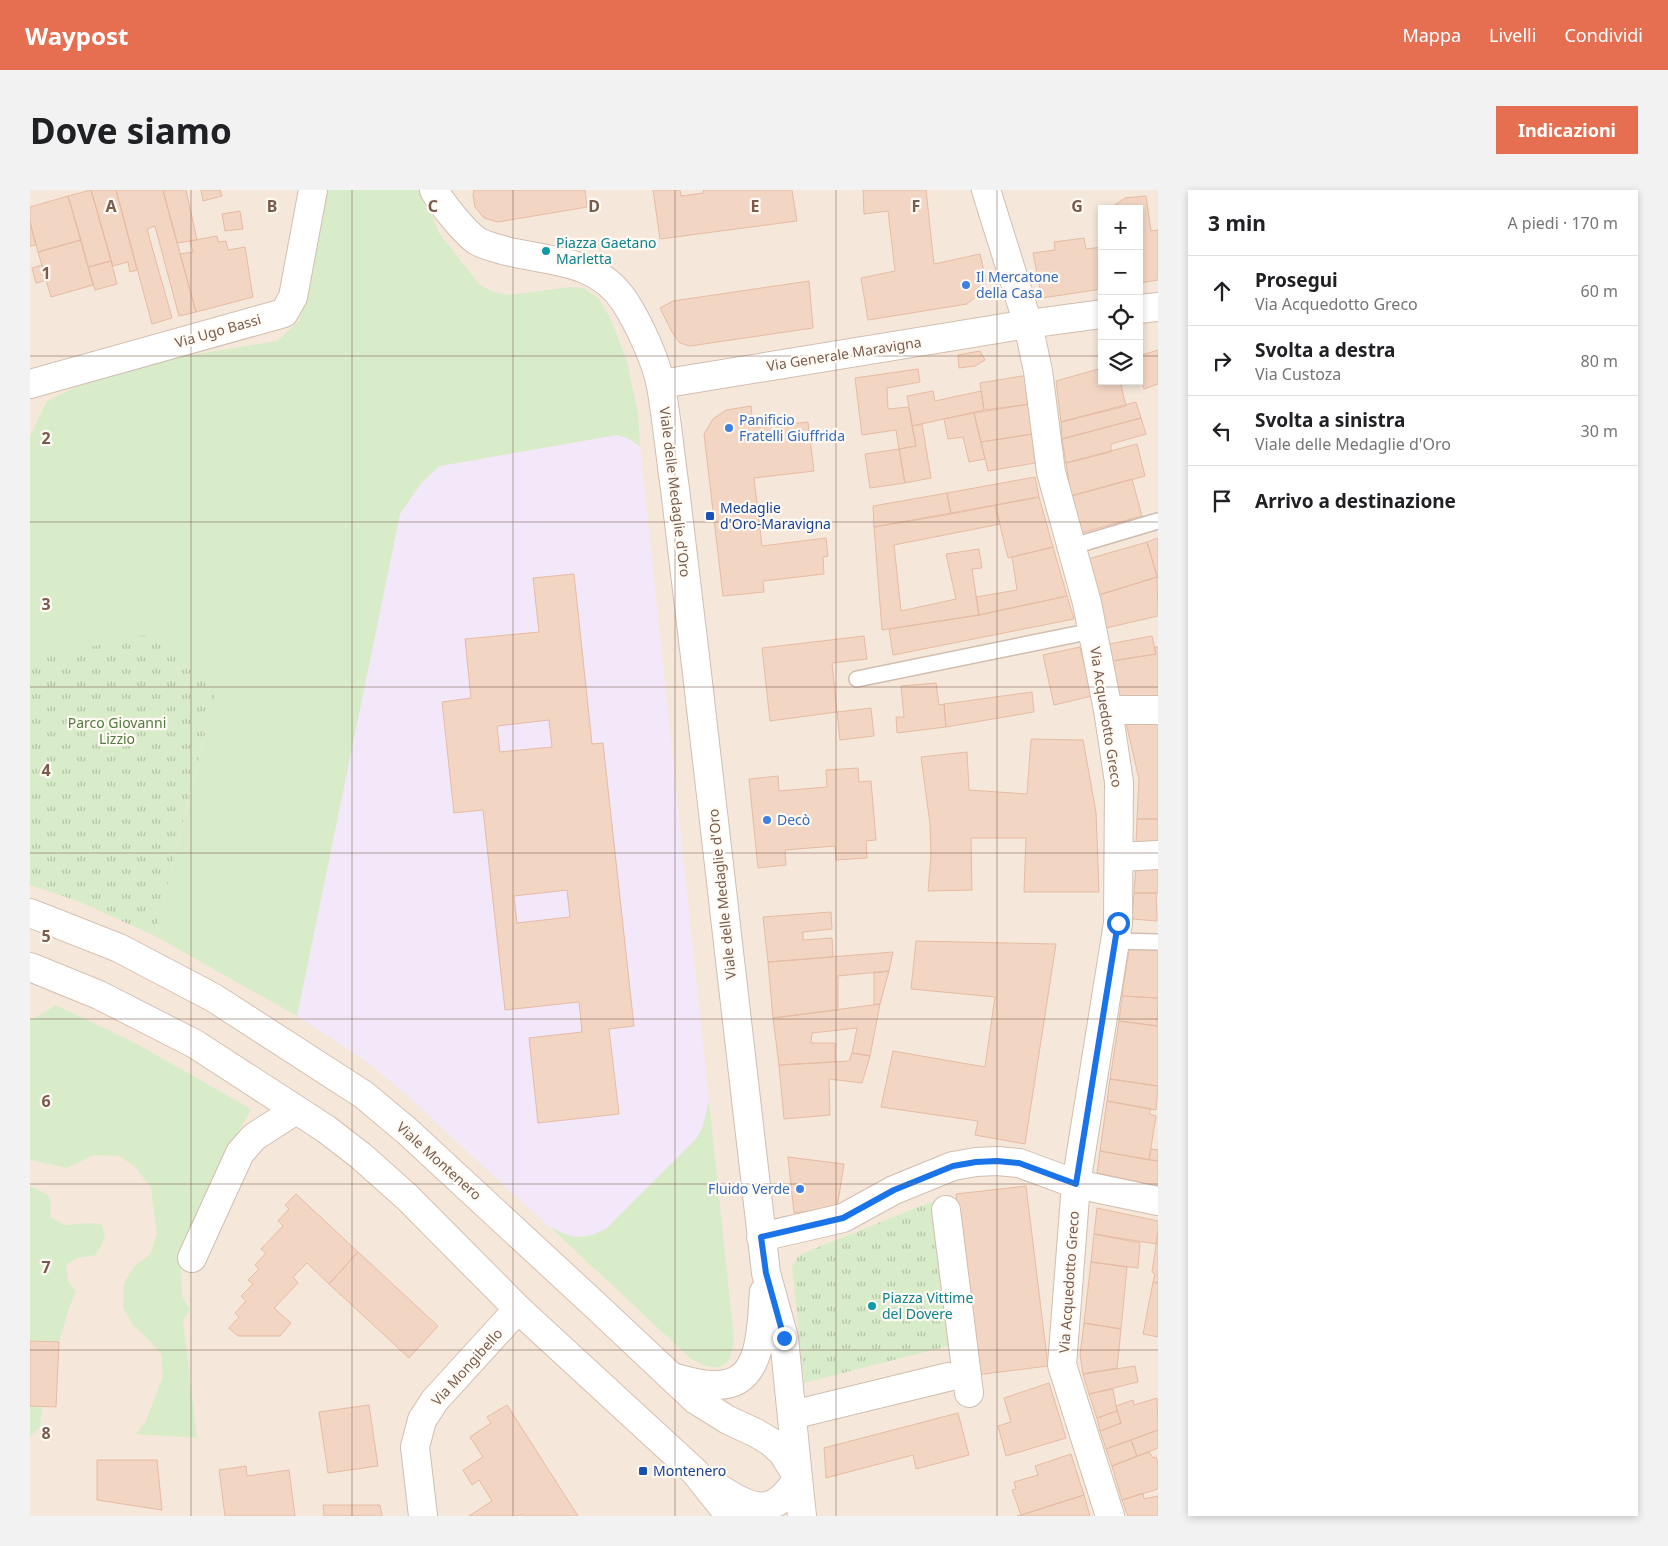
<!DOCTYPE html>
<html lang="it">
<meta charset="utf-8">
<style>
body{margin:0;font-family:"Noto Sans",sans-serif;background:#f2f2f2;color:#202124}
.controls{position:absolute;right:15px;top:15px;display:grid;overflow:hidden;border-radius:0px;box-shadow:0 2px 8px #0003}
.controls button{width:45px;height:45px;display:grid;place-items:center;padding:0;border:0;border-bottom:1px solid #e0e0e0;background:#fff;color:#202124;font:25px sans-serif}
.stop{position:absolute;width:15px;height:15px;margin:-11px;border:4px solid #1a73e8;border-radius:50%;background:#fff}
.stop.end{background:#1a73e8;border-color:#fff;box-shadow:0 1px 5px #0008}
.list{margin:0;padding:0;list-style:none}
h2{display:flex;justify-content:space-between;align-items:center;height:65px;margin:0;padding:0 20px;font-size:21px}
h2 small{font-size:16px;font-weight:400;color:#757577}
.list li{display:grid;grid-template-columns:32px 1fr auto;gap:15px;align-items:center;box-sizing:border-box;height:70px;padding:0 20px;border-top:1px solid #e0e0e0}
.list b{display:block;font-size:19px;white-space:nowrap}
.list p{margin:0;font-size:16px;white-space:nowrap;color:#757577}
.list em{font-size:16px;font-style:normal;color:#757577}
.icon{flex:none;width:28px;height:28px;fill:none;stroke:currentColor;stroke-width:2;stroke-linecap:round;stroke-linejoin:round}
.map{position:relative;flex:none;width:1128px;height:1326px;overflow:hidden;border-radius:0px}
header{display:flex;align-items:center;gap:30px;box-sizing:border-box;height:70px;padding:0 25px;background:#e76f51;color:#fff}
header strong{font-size:24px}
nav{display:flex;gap:28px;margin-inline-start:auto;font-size:18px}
.intro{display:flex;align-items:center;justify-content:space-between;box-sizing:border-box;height:120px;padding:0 30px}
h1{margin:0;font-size:35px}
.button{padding:12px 22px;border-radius:0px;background:#e76f51;color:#fff;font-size:18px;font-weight:700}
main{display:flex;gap:30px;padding:0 30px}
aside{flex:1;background:#fff;border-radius:0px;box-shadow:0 2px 8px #0003}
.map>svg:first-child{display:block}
.residential{fill:#f5e8da;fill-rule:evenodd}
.education{fill:#f3e8fa}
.grass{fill:#d8ecc9}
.park{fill:url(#park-tufts)}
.building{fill:#f3d5c3;stroke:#e6bba3;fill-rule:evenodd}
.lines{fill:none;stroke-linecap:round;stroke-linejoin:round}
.lane-casing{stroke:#d1beb0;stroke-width:18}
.street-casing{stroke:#d1beb0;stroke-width:30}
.secondary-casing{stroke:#d6c0b0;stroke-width:30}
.lane{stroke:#fff;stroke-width:15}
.street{stroke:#fff;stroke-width:28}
.secondary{stroke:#fff;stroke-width:28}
.route{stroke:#1a73e8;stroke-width:6}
.grid{fill:none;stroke:#7a5c4d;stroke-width:1;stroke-opacity:0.55}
.culture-dot{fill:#0f9aa8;stroke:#fffaf3;stroke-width:2}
.shop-dot{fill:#3f7fe0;stroke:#fffaf3;stroke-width:2}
.transit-dot{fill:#1a4fb4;stroke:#fffaf3;stroke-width:2}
.labels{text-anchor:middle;stroke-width:4.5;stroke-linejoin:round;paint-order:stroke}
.culture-label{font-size:14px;fill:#0d838f;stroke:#fffaf3;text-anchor:start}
.shop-label{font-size:14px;fill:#366cbe;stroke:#fffaf3;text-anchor:start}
.street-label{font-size:14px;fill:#7a5c4d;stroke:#fffaf3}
.transit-label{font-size:14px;fill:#164399;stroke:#fffaf3;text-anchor:start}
.park-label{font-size:14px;fill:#537a41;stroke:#fffaf3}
.grid-label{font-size:16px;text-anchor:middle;font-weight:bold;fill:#7a5c4d;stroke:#fffaf3;stroke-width:4.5;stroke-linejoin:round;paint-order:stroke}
</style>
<header>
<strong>Waypost</strong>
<nav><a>Mappa</a><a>Livelli</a><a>Condividi</a></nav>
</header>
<div class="intro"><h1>Dove siamo</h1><a class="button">Indicazioni</a></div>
<main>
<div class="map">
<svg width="1128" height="1326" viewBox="0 0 1128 1326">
<defs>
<pattern id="park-tufts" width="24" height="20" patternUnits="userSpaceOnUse" patternTransform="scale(1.25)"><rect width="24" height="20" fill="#d8ecc9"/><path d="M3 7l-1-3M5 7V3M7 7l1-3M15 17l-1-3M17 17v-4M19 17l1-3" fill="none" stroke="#b4c2a5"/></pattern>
</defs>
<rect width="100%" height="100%" fill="#fdf6ec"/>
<path class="residential" d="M0,0H1128V1326H0ZM1072,19H1109V191H1072Z"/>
<path class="education" d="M587,245L597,248L610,256L679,911L673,936L666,949L577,1038L563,1046L540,1047L519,1037L372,901L337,872L267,826L370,324L391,293L410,276Z"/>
<path class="grass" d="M292,0H391L399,15L409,43L449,94L463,102L480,105L539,97L554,98L569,109L580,128L597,171L608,224L610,256L597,248L587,245L410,276L391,293L370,324L267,826L125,746L177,538L9,468L0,467V246L17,211L46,197L148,167L247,151L270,130Z
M26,815L105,853L221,919L202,953L154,1058L151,1079L152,1107L160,1119L153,1131L167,1248L106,1244L116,1231L133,1186L131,1164L118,1149L103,1135L93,1118L94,1093L104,1077L120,1064L127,1044L121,998L106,978L90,966L64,965L37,978L0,970V831Z
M679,911L704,1149C701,1182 684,1184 659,1167L520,1037C544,1049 552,1051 577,1038L666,949L673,936Z
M0,996L18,1005L21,1014L20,1027L35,1035L61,1033L72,1035L75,1047L66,1065L47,1068L36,1076L38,1091L46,1101L38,1121L29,1152L0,1151Z
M0,1216L12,1217L10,1237L0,1246Z"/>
<path class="park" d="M114,445L189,487L125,746L50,712L0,695V467L10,468Z
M908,1009L926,1154L774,1193L762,1076L769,1065Z"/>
<path class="building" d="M61,0L81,71L58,77L38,6Z
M61,0H86L107,80L100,82L98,72L83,76Z
M86,0H133L166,122L149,126L125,36L117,39L142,128L122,134Z
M137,0H156L167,50L147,53L133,1Z
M171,0H190L192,6L173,11Z
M444,0H555L557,17L468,32L454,28L445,17L443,5Z
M623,0H650L651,6L674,3L673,0H762L767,31L630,49Z
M833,0H896L904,74L950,64L956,90L949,104L937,114L838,130L831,88L865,81L858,21L834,24Z
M38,6L51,50L8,62L0,32V17Z
M1116,6L1121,41L1128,40V90L1109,93V19H1079L1095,8Z
M210,21L213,39L195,41L192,24Z
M0,32L6,55L0,56Z
M187,46L188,52L196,51L198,60L215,57L223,107L166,122L150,64L163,62L160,51Z
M1054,48L1056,59L1072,57V99L1012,108L1003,63L1025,60L1024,52Z
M51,50L63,95L21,107L8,62Z
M81,71L87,94L65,100L58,77Z
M12,75L17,90L6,93L2,78Z
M779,91L783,138L660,156L650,153L642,142L630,118L643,111Z
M1128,160V194L1114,199L1109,186V166Z
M950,161L955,170L945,176L929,178L928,165Z
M1072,178V191H1090L1096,216L1031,232L1026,191Z
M888,179L890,192L857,198L858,219L879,217L886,256L869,259L866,240L832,245L825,188Z
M998,185L1000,214L954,220L950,193Z
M903,201L905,211L951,201L954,220L882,236L877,206Z
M1106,212L1111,228L1032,249L1031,232Z
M1000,214L1002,244L951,252L944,223Z
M721,216L723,238L778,232L784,281L724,288L732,356L796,348L798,366L793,367L794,384L733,391L734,402L693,406L674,244L683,229L696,220Z
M944,223L955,269L939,272L933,247L918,249L914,229Z
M1111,228L1116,244L1081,254V262L1036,273L1032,249Z
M892,234L901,288L875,293L869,259L886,256L882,236Z
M1002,244L1005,273L958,281L951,252Z
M1107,254L1115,286L1041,306L1036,273Z
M869,259L875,293L840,298L835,264Z
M1005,287L1009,307L921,324L917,303Z
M1102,289L1112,326L1051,343L1041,306Z
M917,303L921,324L844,337L843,316Z
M1009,307L1023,357L978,368L965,315Z
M965,315L970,334L864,355L871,421L926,409L916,364L949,359L952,378L942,379L949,425L852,440L844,337Z
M1128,348V389L1117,352Z
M1117,352L1127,387L1069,405L1058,369Z
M1023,357L1037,406L949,425L946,407L987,400L982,367Z
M544,384L562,554L573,553L604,836L579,839L589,924L508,933L499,848L552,842L549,812L475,820L453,620L424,623L412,512L441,508L435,449L509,442L503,388ZM519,530L522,557L470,562L467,536ZM537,700L540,727L487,733L484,706Z
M1127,387L1128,426L1076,438L1069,405Z
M1037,406L1044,429L863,465L859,439L949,425Z
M834,446L837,469L802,473L807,522L740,531L732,458Z
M1122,446L1126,464L1082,471L1079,454Z
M1050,457L1062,506L1024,515L1013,465Z
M1124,457H1128V512H1091L1082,471L1126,464Z
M906,493L909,515L914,514L916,537L867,543L866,527H874L871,496Z
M1002,502L1004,522L916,537L914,514Z
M841,518L844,546L810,550L807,522Z
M1096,533H1128V629H1107L1109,589Z
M1001,549L1053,550L1066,622L1069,702H994L996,648H941L942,700L898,701L901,666L900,634L891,567L937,562L939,600L997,604Z
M828,578L829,592L841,591L846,650L836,651L837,668L806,670L805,656L755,660L756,675L728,678L719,589L748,586L749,601L797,597L796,580Z
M1107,629H1128V653L1106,654Z
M1128,676V703H1104L1106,677Z
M1104,703H1126L1127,731L1102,729Z
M801,722L802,739L773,742V750L802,748L803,767L738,772L733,727Z
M886,751L1026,754L995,954L945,945L948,931L851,917L863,861L955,877L965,807L881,799Z
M1099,759H1128V808L1092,806Z
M863,762L859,781L808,786V820L743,828L738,772Z
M859,781L850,814L844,815V783Z
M1092,806L1128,808L1127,836L1089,831Z
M850,814L840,866L822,863L827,838L782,843L781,853H805V872L749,875L743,828Z
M1089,831L1128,836V896L1080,889Z
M822,863L840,866L832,893L799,889L800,925L754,929L749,875L819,871Z
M1080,889L1128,896L1126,920L1077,911Z
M1077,911L1121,919L1119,924L1126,926L1119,970L1070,961Z
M1121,959L1128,960V971L1119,970Z
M1070,961L1128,971V996L1067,983Z
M758,967L814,974L807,1018L764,1023Z
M996,996L1018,1176L946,1185L926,1004Z
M266,1004L328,1062L299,1094L277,1073L263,1087L268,1093L244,1118L261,1133L250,1146H208L199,1138L209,1127L205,1123L216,1111L211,1106L223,1094L218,1090L229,1079L225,1075L236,1063L231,1059L253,1036L248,1031L259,1019L255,1015Z
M1067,1018L1128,1031V1042L1126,1054L1064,1044Z
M1128,1042V1093L1123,1092L1125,1084L1122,1082Z
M1064,1044L1110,1053L1108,1078L1061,1072Z
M328,1062L408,1136L379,1168L299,1094Z
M1061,1072L1097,1077L1091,1139L1054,1133Z
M1123,1092L1128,1093V1147L1113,1144Z
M1054,1133L1091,1139L1087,1178L1053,1184L1050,1165Z
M0,1151L29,1152L26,1217L0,1216Z
M1105,1176L1108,1192L1059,1204L1053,1184Z
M1019,1193L1036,1248L976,1266L968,1236L981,1232L974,1208Z
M1083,1199L1087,1221L1067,1228L1059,1204Z
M1127,1208L1128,1240L1076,1259L1070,1241L1091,1233L1086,1216L1103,1210L1104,1215Z
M339,1215L348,1276L298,1283L289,1222Z
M477,1215L548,1326H493L492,1324L489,1326H439L462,1311L449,1290L442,1295L433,1280L453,1267L440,1247L461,1233L457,1227Z
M1087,1221L1091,1233L1070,1241L1067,1228Z
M928,1223L939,1265L886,1279L883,1265L796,1288L794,1258Z
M1128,1240V1258L1107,1266L1101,1250Z
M1101,1250L1107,1266L1082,1276L1076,1259Z
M1119,1262L1123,1268L1126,1267L1128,1273V1299L1092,1310L1082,1276Z
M1041,1264L1054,1305L991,1325L982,1300L986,1299L984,1292L1008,1285L1005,1276Z
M67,1270H127L132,1320L67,1310Z
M216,1276L217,1286L259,1280L265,1326H195L189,1280Z
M1113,1303L1114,1309L1128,1306V1326H1098L1092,1310Z
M1054,1305L1060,1326H987L991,1325Z
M293,1315H350L352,1326H294Z"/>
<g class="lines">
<defs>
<path id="lane" d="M1040,357L1128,331
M827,489L1062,441
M1085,751L1128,752"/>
<path id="street" d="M404,0C411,13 435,43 447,51C456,56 466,58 476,61C521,72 567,69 595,112C609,134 626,170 631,196C637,230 640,265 645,299C652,358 659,417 666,475C689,678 712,881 736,1083L754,1148L768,1288
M956,0L998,134L1008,181L1021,282L1057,413L1078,520L1089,592L1088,733L1046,994L1032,1175L1080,1326
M1109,119L1128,117
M0,194L254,123L263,107L283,0
M631,194L998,134L1072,124
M1078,520H1128
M1090,667L1128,665
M916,1020L939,1203
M731,1047L813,1028L864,1000L923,976L946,972L967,971L989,973L1046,994L1128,1011
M162,1068L210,963L224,947L266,920
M642,1187C657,1191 672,1196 688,1195C734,1194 731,1135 734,1102
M762,1225L918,1187
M393,1326L385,1257L392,1230L405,1210L488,1119"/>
<path id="secondary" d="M0,723L89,758L184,808L334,905L377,941L565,1115L666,1210L698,1230L726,1243L741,1252L753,1263L768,1288L772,1326
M0,777L69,805L165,854L296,939L331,966L377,1007L488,1119L665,1282L700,1326
M687,1297C726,1323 744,1326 768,1288"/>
</defs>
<use href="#lane" class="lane-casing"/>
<use href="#street" class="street-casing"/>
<use href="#secondary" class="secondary-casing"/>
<use href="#lane" class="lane"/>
<use href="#street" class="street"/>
<use href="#secondary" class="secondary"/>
</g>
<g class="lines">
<path class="route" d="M754,1148L736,1083L731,1047L813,1028L864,1000L923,976L946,972L967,971L989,973L1046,994L1088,733"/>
</g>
<path class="grid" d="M161,0V1326M322,0V1326M483,0V1326M645,0V1326M806,0V1326M967,0V1326M0,166H1072M1109,166H1128M0,332H1128M0,497H1128M0,663H1128M0,829H1128M0,994H1128M0,1160H1128"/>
<g class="culture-dot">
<circle cx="516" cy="61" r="5"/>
<circle cx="842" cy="1116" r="5"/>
</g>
<g class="shop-dot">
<circle cx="936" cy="95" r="5"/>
<circle cx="699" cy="238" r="5"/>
<circle cx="737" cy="630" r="5"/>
<circle cx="770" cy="999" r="5"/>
</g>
<g class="transit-dot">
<rect x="675" y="321" width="10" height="10" rx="2.5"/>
<rect x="608" y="1276" width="10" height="10" rx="2.5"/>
</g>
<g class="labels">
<g class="culture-label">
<text x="526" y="58">Piazza Gaetano<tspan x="526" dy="16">Marletta</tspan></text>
<text x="852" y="1113">Piazza Vittime<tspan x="852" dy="16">del Dovere</tspan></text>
</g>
<g class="shop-label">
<text x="946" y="92">Il Mercatone<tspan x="946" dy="16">della Casa</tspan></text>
<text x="709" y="235">Panificio<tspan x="709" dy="16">Fratelli Giuffrida</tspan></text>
<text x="747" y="635">Decò</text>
<text x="760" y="1004" text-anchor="end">Fluido Verde</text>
</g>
<g class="street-label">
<text transform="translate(188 141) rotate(-16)" y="5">Via Ugo Bassi</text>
<text transform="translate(814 164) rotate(-9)" y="5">Via Generale Maravigna</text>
<text transform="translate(645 302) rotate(83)" y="5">Viale delle Medaglie d'Oro</text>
<text transform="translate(1076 527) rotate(81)" y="5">Via Acquedotto Greco</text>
<text transform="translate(692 704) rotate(-96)" y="5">Viale delle Medaglie d'Oro</text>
<text transform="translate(409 971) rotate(42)" y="5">Viale Montenero</text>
<text transform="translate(1039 1092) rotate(-86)" y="5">Via Acquedotto Greco</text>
<text transform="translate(437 1177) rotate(-48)" y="5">Via Mongibello</text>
</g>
<g class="transit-label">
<text x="690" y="323">Medaglie<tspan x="690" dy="16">d'Oro-Maravigna</tspan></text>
<text x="623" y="1286">Montenero</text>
</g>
<g class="park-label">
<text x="87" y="538">Parco Giovanni<tspan x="87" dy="16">Lizzio</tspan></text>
</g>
</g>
<g class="grid-label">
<text x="81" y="22">A</text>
<text x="242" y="22">B</text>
<text x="403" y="22">C</text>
<text x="564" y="22">D</text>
<text x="725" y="22">E</text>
<text x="886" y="22">F</text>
<text x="1047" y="22">G</text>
<text x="16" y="89">1</text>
<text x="16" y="254">2</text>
<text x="16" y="420">3</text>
<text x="16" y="586">4</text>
<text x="16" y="752">5</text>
<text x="16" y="917">6</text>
<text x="16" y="1083">7</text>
<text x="16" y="1249">8</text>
</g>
</svg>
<div class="controls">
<button>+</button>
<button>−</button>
<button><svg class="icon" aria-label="locate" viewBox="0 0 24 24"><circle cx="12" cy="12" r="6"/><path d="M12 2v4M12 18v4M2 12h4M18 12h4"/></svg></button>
<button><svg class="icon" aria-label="layers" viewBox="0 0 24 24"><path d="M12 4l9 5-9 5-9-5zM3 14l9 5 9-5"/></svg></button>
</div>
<div class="stop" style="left:1088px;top:733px"></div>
<div class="stop end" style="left:754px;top:1148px"></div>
</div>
<aside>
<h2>3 min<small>A piedi · 170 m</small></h2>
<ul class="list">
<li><svg class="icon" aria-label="ahead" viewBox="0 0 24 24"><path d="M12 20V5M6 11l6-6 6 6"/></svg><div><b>Prosegui</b><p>Via Acquedotto Greco</p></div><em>60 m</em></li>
<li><svg class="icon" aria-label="right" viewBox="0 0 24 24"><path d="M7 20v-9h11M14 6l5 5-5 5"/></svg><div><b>Svolta a destra</b><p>Via Custoza</p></div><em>80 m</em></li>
<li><svg class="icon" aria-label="left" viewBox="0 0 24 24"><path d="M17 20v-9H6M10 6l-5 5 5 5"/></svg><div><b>Svolta a sinistra</b><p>Viale delle Medaglie d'Oro</p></div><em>30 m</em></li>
<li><svg class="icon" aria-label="arrive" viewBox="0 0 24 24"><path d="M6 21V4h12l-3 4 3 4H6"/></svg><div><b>Arrivo a destinazione</b></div></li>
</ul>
</aside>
</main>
